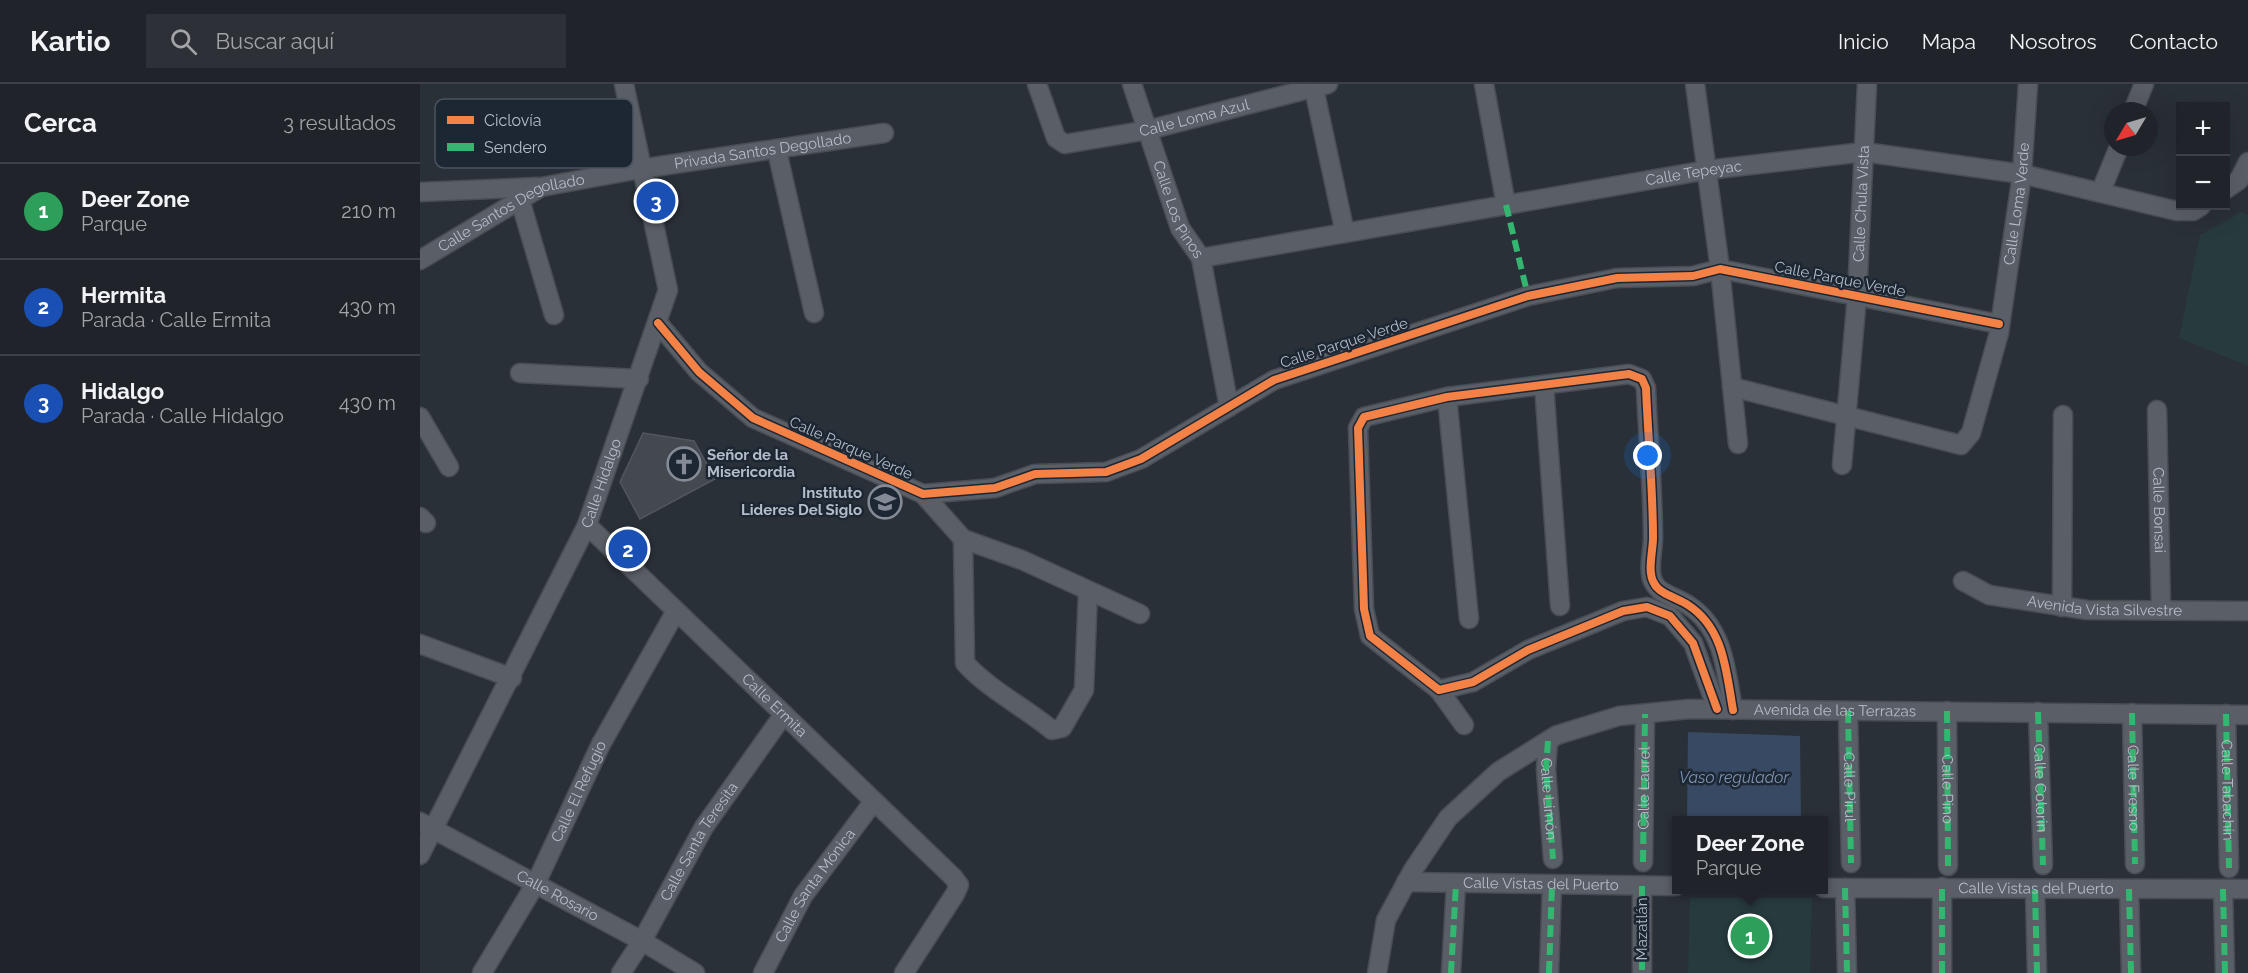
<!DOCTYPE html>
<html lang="es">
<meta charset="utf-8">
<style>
body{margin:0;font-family:Raleway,sans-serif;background:#2d3036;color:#f1f3f6}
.controls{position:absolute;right:18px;top:18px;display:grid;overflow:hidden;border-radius:0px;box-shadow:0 6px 24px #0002}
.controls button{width:54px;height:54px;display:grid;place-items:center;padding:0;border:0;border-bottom:2px solid #3d4147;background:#20242a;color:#f1f3f6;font:30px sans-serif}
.compass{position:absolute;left:1684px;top:18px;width:54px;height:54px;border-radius:50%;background:#20242a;box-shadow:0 6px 24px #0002;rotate:232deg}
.you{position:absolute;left:1228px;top:372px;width:21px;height:21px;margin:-15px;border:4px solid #fff;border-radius:50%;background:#1a73e8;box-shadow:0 0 0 9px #1a73e833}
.badge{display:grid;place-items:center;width:39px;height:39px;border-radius:50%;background:#848b96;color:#fff;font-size:20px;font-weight:700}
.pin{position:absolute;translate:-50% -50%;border:3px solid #fff;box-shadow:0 2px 6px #0006}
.popup{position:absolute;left:1252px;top:732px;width:156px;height:78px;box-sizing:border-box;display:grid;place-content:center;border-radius:0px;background:#20242a;filter:drop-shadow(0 2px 4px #0005);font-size:20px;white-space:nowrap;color:#a2a4a8}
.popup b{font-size:22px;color:#f1f3f6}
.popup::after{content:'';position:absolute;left:50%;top:100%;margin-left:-12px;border:12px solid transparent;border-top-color:#20242a}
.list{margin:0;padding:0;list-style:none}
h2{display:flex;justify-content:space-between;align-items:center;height:78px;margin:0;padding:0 24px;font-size:26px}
h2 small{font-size:20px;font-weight:400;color:#a2a4a8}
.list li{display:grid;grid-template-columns:39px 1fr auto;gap:18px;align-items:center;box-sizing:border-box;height:96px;padding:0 24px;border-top:2px solid #3d4147}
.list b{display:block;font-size:22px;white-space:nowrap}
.list p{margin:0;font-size:20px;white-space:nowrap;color:#a2a4a8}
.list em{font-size:20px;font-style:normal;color:#a2a4a8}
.icon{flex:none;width:33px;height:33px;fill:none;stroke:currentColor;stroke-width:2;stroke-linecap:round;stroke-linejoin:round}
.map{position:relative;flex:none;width:1828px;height:889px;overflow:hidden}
header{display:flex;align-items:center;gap:36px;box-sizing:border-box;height:84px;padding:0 30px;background:#20242a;border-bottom:2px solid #3d4147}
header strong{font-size:28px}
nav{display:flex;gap:33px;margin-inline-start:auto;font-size:21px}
.search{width:420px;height:54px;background:#2d3036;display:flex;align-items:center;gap:15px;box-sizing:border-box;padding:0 21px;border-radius:0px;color:#a2a4a8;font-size:22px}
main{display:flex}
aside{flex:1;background:#20242a}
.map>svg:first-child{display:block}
.green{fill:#273a3e}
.water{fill:#384963}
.building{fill:#444950;stroke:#52575f;stroke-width:1.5}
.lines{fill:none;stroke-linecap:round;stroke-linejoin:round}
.minor-casing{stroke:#484c53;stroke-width:21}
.minor{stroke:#5a5e66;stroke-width:18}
.quiet{stroke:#33b770;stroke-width:6;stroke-dasharray:12 6;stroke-linecap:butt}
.cycleway-casing{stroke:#1d2633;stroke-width:11}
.cycleway{stroke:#f48246;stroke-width:8}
.labels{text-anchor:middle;stroke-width:5;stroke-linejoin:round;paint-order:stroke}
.street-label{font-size:15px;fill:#b4bcc9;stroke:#1d2633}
.poi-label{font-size:15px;font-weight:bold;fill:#b4bcc9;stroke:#1d2633;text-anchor:start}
.water-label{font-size:16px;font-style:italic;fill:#7c92b1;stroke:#1d2633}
.key{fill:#1d2633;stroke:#4a5360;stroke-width:1.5}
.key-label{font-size:16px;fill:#b4bcc9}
</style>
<header>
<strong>Kartio</strong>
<div class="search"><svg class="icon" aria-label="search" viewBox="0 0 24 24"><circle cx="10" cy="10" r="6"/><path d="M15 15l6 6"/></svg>Buscar aquí</div>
<nav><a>Inicio</a><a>Mapa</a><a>Nosotros</a><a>Contacto</a></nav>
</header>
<main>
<aside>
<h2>Cerca<small>3 resultados</small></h2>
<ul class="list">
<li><span class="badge" style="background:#2e9e5b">1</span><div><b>Deer Zone</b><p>Parque</p></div><em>210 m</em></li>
<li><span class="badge" style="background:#1a4fb4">2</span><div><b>Hermita</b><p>Parada · Calle Ermita</p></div><em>430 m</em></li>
<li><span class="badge" style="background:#1a4fb4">3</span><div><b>Hidalgo</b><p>Parada · Calle Hidalgo</p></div><em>430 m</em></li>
</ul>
</aside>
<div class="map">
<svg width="1828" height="889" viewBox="0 0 1828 889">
<rect width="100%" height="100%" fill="#2a3038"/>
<path class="green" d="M1821,128L1828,131V282L1759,254L1780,151Z
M1270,814H1392L1390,889H1268Z"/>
<path class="water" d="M1268,648L1380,652L1381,736H1267Z"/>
<path class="building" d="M223,349L274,357L295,395L220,435L200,398Z"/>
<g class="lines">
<defs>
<g id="minor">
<path id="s1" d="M617,0L636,54L645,60L728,46L908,0"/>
<path id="s2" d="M712,0L760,144L781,174L809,323"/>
<path d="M893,0L925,149"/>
<path d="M1064,0L1086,121"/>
<path d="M1275,0L1300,185L1318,360"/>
<path d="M1713,27L1724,0"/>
<path d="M357,67L394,229"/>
<path d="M1806,105L1819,96L1828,78"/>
<path d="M1681,107L1699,63"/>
<path d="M0,108L118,103"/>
<path d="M100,116L134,231"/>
<path id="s3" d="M781,174L1287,86L1444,68L1602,90L1757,127H1773L1781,122"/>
<path id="s4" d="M0,176L121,103L220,85L464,49"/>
<path d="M238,239L279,288L333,334L503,410L575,404L615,390L686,388L721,375L854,296L1108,212L1197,194L1273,192L1300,185L1579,240"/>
<path d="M100,289L219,295"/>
<path d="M1124,301L1140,522"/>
<path id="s5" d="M1312,303L1541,361L1551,349L1579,249L1602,90L1608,0"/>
<path d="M1027,313L1049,535"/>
<path id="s6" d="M1737,326L1741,526"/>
<path d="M0,333L29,383"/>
<path id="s7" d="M1422,381L1437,212L1447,0"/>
<path d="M503,410L543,455L602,476L720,530"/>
<path d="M0,433L6,439"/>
<path id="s8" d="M167,441L533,793L539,801L535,810L484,889"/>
<path d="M543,455L545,579C567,604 605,624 632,646L642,644L664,606L668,507"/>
<path id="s9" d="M1543,497L1569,511L1667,526L1828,527"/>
<path d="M1642,523L1643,331"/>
<path d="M0,560L92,594"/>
<path d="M1019,606L1044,641"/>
<path d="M1297,625L1273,559L1250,532L1227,523L1203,527L1108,566L1053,598L1019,606L950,552L944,525L938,344L944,333L1027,313L1209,290L1222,295L1226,304C1228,354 1233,404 1233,454C1233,467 1227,488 1234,499C1239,510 1258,514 1268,521C1304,544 1306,587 1313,626"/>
<path d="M1428,627L1431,779"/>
<path d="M1527,627L1528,782"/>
<path d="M1618,628L1623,781"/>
<path id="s10" d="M1712,629L1715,780"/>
<path d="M1806,630L1809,784"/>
<path id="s11" d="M1128,657L1126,685L1133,775"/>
<path id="s12" d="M0,738L222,857L275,889"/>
<path id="s13" d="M0,771L167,441L248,206L204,0"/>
<path id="s14" d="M1223,778L1225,630"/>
<path id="s15" d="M986,798L1256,802"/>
<path d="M1222,802V889"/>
<path id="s16" d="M1404,804L1828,805"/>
<path d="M1425,804L1427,889"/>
<path d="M1709,805L1711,889"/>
<path d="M1803,805L1805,889"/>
<path d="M1615,806L1617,889"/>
<path id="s17" d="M62,889L116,799L181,660L256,527"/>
<path id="s18" d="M201,889L222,857L284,743L364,630"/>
<path id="s19" d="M343,889L383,812L454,717"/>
<path id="s20" d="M957,889L966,836L993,786L1028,734L1078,688L1137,651L1199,632L1269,625L1828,631"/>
<path d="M1031,889L1036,800"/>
<path d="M1129,889L1132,801"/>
<path d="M1522,889V803"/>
</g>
</defs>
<use href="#minor" class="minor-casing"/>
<use href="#minor" class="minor"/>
<g class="quiet">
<path d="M1086,121L1108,212"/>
<path id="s21" d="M1428,627L1431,779"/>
<path id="s22" d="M1527,627L1528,782"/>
<path id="s23" d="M1618,628L1623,781"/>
<path d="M1712,629L1715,780"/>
<path id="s24" d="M1806,630L1809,784"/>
<path d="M1128,657L1126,685L1133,775"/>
<path d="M1223,778L1225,630"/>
<path d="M1222,802V889"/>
<path d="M1425,804L1427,889"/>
<path d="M1709,805L1711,889"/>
<path d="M1803,805L1805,889"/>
<path d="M1615,806L1617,889"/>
<path d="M1031,889L1036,800"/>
<path d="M1129,889L1132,801"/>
<path d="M1522,889V803"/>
</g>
<defs>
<path id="cycleway" d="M238,239L279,288L333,334L503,410L575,404L615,390L686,388L721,375L854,296L1108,212L1197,194L1273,192L1300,185L1579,240
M1297,625L1273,559L1250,532L1227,523L1203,527L1108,566L1053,598L1019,606L950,552L944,525L938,344L944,333L1027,313L1209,290L1222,295L1226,304C1228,354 1233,404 1233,454C1233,467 1227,488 1234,499C1239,510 1258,514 1268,521C1304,544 1306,587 1313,626"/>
</defs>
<use href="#cycleway" class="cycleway-casing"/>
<use href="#cycleway" class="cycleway"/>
</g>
<defs>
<symbol id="church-ring" viewBox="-11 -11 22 22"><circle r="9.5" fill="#1d2633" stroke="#848b96" stroke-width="1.5"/><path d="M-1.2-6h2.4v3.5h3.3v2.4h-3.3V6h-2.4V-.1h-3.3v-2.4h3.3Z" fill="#848b96"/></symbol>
<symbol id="university-ring" viewBox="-11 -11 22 22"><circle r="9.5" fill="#1d2633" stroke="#848b96" stroke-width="1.5"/><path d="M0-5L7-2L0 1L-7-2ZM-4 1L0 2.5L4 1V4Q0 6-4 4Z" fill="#848b96"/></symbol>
</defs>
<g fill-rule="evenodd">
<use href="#church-ring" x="245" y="361" width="38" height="38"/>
<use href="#university-ring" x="446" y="399" width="38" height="38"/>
</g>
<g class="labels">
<g class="street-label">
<text dy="5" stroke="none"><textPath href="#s1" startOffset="200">Calle Loma Azul</textPath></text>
<text dy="5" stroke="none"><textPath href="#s4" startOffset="366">Privada Santos Degollado</textPath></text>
<text dy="5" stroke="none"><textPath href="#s3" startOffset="500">Calle Tepeyac</textPath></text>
<text dy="5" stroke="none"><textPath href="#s7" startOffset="262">Calle Chula Vista</textPath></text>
<text dy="5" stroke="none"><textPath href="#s5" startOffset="486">Calle Loma Verde</textPath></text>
<text dy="5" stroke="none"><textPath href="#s2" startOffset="134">Calle Los Pinos</textPath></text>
<text dy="5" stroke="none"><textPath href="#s4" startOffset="104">Calle Santos Degollado</textPath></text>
<text transform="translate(1420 195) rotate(11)" y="5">Calle Parque Verde</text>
<text transform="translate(924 259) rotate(-18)" y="5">Calle Parque Verde</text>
<text transform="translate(431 364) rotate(24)" y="5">Calle Parque Verde</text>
<text dy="5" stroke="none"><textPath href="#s13" startOffset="414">Calle Hidalgo</textPath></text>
<text dy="5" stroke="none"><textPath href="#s6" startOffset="100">Calle Bonsai</textPath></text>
<text dy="5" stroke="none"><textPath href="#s9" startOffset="146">Avenida Vista Silvestre</textPath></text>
<text dy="5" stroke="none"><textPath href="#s8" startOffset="260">Calle Ermita</textPath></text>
<text dy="5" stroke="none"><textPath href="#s20" startOffset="592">Avenida de las Terrazas</textPath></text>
<text dy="5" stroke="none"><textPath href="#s21" startOffset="76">Calle Pirul</textPath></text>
<text dy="5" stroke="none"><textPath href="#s14" startOffset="74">Calle Laurel</textPath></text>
<text dy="5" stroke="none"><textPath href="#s22" startOffset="78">Calle Pino</textPath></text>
<text dy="5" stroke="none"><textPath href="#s23" startOffset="76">Calle Colorin</textPath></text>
<text dy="5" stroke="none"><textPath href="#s10" startOffset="75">Calle Fresno</textPath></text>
<text dy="5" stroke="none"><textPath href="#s24" startOffset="76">Calle Tabachín</textPath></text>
<text dy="5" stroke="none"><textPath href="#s17" startOffset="206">Calle El Refugio</textPath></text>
<text dy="5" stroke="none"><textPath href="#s11" startOffset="58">Calle Limón</textPath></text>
<text dy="5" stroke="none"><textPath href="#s18" startOffset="153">Calle Santa Teresita</textPath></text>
<text dy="5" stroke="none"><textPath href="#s15" startOffset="135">Calle Vistas del Puerto</textPath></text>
<text dy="5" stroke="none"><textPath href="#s19" startOffset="102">Calle Santa Mónica</textPath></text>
<text dy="5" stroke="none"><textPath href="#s16" startOffset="212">Calle Vistas del Puerto</textPath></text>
<text dy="5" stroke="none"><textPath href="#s12" startOffset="156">Calle Rosario</textPath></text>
<text transform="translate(1222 845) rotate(-90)" y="5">Mazatlán</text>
</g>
<g class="poi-label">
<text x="287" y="376">Señor de la<tspan x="287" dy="17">Misericordia</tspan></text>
<text x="442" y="414" text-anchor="end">Instituto<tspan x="442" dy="17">Lideres Del Siglo</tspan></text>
</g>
<g class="water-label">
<text x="1314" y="699">Vaso regulador</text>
</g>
</g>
<rect x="15" y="15" width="198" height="69" rx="9" class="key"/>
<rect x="27" y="32" width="27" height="8" fill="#f48246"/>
<rect x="27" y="59" width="27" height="8" fill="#33b770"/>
<g class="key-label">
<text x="64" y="42">Ciclovía</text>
<text x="64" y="69">Sendero</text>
</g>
</svg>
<div class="controls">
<button>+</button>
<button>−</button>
</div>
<svg class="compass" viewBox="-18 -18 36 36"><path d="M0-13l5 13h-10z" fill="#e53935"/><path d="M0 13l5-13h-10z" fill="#a2a4a8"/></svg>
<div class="you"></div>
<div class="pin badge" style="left:1330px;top:852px;background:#2e9e5b">1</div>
<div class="popup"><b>Deer Zone</b>Parque</div>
<div class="pin badge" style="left:208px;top:465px;background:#1a4fb4">2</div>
<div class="pin badge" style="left:236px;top:117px;background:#1a4fb4">3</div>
</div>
</main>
